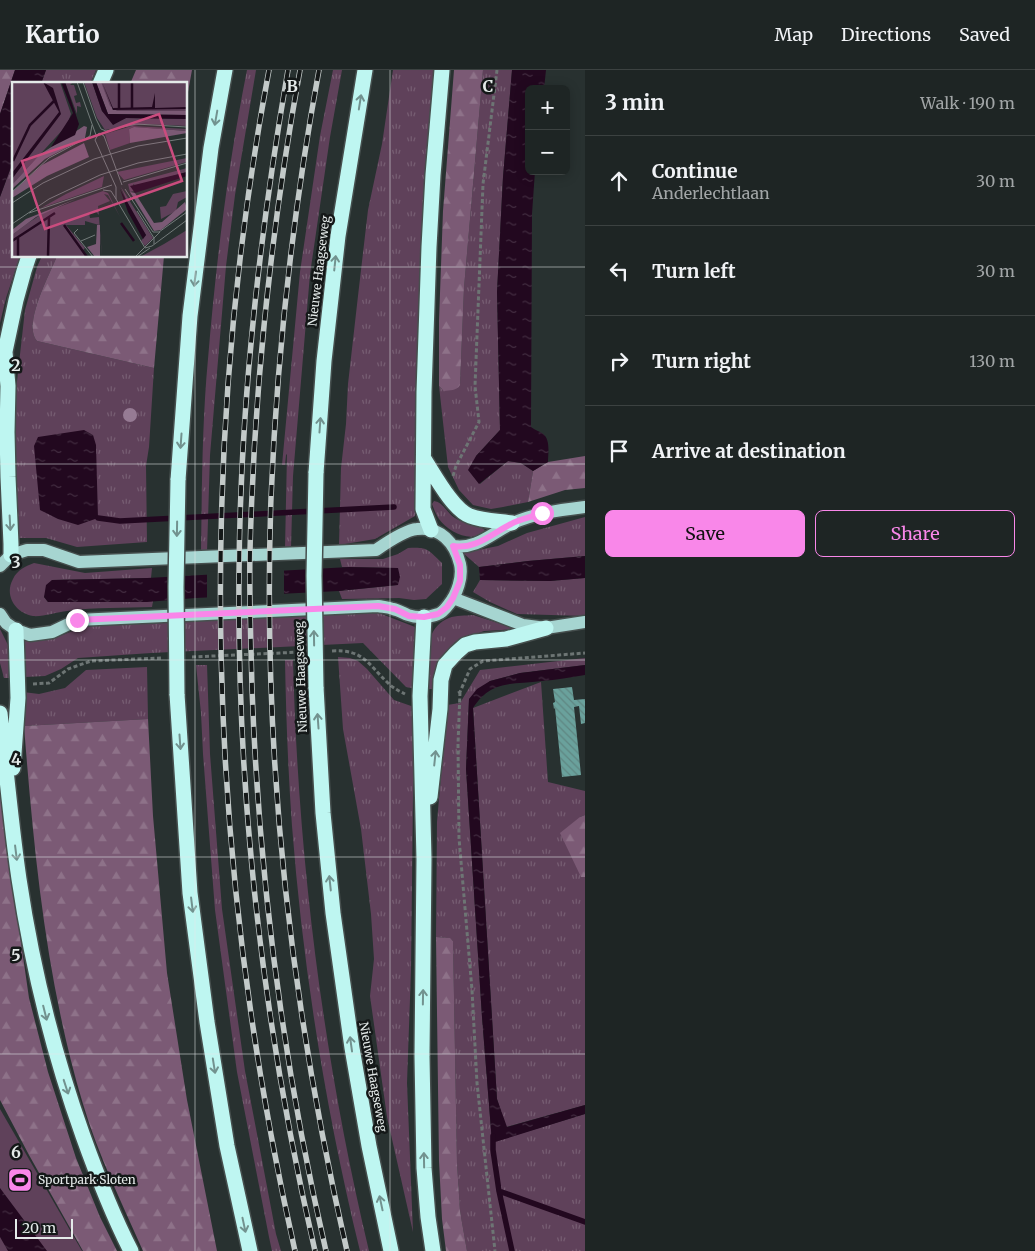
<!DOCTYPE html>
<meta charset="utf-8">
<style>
body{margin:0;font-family:Merriweather,serif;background:#262d2c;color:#f1f3f6}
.controls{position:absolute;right:15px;top:15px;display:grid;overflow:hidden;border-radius:8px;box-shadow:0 2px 12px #0003}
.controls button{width:45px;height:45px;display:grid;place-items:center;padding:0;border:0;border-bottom:1px solid #3c4241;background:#1e2524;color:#f1f3f6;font:25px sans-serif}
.scale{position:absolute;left:15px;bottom:12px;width:58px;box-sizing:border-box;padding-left:5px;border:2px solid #e4eae9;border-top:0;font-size:14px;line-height:18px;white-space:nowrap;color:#e4eae9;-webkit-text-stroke:4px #141818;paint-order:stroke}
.stop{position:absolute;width:15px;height:15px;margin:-11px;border:4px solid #f987e9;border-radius:50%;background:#fff}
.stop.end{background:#f987e9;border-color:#fff;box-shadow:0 1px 5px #0008}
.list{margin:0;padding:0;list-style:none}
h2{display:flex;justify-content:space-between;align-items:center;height:65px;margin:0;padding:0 20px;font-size:21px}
h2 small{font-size:16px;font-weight:400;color:#a1a5a6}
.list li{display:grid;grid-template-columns:32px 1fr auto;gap:15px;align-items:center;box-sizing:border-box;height:90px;padding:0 20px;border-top:1px solid #3c4241}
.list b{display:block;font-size:19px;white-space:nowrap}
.list p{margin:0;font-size:16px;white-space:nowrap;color:#a1a5a6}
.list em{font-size:16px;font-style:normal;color:#a1a5a6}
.actions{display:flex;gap:10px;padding:15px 20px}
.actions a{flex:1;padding:11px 0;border:1px solid #f987e9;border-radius:8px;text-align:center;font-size:18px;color:#f987e9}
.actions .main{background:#f987e9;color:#111}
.icon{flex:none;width:28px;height:28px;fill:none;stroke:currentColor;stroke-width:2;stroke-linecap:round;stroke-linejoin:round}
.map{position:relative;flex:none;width:585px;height:1181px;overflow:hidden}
header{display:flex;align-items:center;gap:30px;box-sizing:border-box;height:70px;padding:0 25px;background:#1e2524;border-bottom:1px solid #3c4241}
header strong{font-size:24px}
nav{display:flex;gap:28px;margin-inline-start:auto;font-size:18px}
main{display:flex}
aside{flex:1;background:#1e2524}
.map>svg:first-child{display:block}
.grass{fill:url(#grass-tufts)}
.forest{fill:url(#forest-firs)}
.park{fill:#5f415a}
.water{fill:url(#water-ripples)}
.pier{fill:#283130}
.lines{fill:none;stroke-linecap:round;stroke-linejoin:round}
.stream{stroke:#22081f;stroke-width:5.5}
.building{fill:url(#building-back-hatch)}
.major-casing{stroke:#464f4e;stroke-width:15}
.highway-casing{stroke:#464f4e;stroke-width:18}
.path{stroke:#6d7574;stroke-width:3;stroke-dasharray:4 2.5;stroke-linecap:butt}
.major{stroke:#a6d5d1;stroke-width:12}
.highway{stroke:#bef6f1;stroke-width:15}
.rail-casing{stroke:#c3cac9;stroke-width:5.5}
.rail{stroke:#141818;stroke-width:4;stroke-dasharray:11;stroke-linecap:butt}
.highway-bridge-casing{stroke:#464f4e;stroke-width:18;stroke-linecap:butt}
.highway-bridge{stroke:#bef6f1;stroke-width:15}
.tree{fill:#967b94}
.oneway{stroke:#72928f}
.route{stroke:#f987e9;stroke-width:6}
.grid{fill:none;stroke:#e4eae9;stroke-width:1;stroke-opacity:0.55}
.labels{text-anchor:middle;stroke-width:5;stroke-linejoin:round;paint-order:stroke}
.street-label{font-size:12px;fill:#e4eae9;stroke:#141818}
.poi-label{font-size:12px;fill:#e4eae9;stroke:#141818;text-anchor:start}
.inset-river{fill:none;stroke:#22081f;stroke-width:2.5}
.inset-road{fill:none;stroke:#737b7a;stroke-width:1}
.view{fill:#ca4c7e;fill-opacity:0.15;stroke:#ca4c7e;stroke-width:2.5}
.inset-edge{fill:none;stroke:#e4eae9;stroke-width:2.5}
.grid-label{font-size:16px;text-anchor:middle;font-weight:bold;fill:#e4eae9;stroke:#141818;stroke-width:5;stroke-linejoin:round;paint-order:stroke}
</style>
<header>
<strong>Kartio</strong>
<nav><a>Map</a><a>Directions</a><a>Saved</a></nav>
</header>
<main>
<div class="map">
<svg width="585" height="1181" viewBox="0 0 585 1181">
<defs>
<pattern id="grass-tufts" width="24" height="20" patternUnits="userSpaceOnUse" patternTransform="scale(1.25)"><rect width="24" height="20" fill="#5f415a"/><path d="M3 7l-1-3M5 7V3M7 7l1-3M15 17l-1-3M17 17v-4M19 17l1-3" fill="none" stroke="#765d72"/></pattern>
<pattern id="forest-firs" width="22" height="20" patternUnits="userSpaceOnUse" patternTransform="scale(1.25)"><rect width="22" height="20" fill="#7b5a75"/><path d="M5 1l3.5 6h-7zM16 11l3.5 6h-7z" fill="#8e7289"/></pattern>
<pattern id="water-ripples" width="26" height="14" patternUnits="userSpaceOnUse" patternTransform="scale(1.25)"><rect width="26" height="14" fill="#22081f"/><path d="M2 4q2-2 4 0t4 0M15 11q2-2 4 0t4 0" fill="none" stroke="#422c40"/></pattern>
<pattern id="building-back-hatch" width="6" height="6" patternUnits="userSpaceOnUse" patternTransform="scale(1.25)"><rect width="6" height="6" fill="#6aa19c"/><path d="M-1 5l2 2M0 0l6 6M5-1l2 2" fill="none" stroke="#5f8682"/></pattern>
</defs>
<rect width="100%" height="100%" fill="#283130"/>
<path class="grass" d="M46,0H96L90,14H41Z
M247,0H256L235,125L226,196L210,385L207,482H201C202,418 202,353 208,289C216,192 228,95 247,0Z
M333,0H342L330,67L310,204L293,406L291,478L285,479L287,384L286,385L285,395H282L300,202L320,66Z
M393,0H437L418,345L415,446L375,469L339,475L341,398L346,354L348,314L358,226L368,140L382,74Z
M483,0H512L503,107L497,222L500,360L476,386L480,414L508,391L521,393L533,401L528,432L503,437L491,439L473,435L459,420L448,397L439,316L442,319L460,315L464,218Z
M14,89V186H20L6,228L0,253V127Z
M42,186H57C50,204 22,255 37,271L154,298L149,377L146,396L147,472L77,477L46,468H18L14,338L25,240L37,197Z
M434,431C443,432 447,443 455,448C464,454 476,453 485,460C474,475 448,462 439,449C436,445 434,439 432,434Z
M585,447V486L528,491L479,497L463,483L498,476L527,463Z
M408,478C428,477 427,479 442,493V514L426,529L414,530L399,528L342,529L339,521L397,515V498L342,497L340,489H383L398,484Z
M34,493L85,503L152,498L151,508L52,510L44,527L48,532L153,531L152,537C124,538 95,537 67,541C57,542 42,547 33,546C15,543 4,525 13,509C17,500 26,496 34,493Z
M585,508V546L517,544L490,532L473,522L480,510L550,511Z
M374,541L415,557L416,619L406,617L363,573L151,583L78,588L61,599L45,606L25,607L23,569C46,574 66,564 86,555Z
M473,545L517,559L484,561L455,572L438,596L435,619H428C428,595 421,559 449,548C456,545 466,546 473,545Z
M0,559L9,577L11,608H4L0,593Z
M338,587L350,588L358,591L367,599L394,630L414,637L411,900L407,1013L413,1162L387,1047L370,926L374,889L371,844L361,759L343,659Z
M585,588V595L520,603L490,611L469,629L466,699L482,947L492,1072L585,1044V1181H467L460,1141L457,1093L453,871L449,868L436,867L437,752L447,635L460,633L480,600Z
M285,590H293C298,789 323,987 369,1181H360C326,1042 303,899 292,756C288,700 286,645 285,590Z
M196,595H207L210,684L222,839L245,1001L276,1164L281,1181H272L269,1167L237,1002L215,840L203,684L201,643Z
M147,597L148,649L24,656L22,626L23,622L39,624L65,618L86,600Z
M541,612L548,712L585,721V745L580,747L581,806L585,807V1035L506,1057L497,1029L473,638Z"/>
<path class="forest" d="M0,0H15L0,44Z
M136,0H192L186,33V14H130Z
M454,0H483L464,218L460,315C457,321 449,320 444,321L439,316V251L443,141Z
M57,186H164L154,298L37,271C22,255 50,204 57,186Z
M585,386V418L565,420L528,432L533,401L548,392Z
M148,649L153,746L167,903L187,1030L217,1181H143C122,1133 98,1085 83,1034C46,911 34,783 24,656Z
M0,687L13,817L29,928L48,1002L76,1088L100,1147L117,1181H83L29,1085L0,1030Z
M585,745V807H581L560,763L580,747Z
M436,867L450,868L453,871L457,1093L460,1141L467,1181H446L442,1149L439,1091Z"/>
<path class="park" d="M0,1039L82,1181H0Z"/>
<path class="water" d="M15,0H46L41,14H14V89L0,127V44Z
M512,0H546L544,19H529V101H535L532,144L531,357C535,360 539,361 542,363C551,369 548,383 548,392L533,401L521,393L508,391L479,414L468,400L476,386L500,360L497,222L503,107Z
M84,360L93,365L96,375L98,448L78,455L58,449L40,440L34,376L38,367Z
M585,486V508L550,511L480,510L479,497L528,491Z
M349,497L398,498L400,507L398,515L339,521L196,528L147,532H48L44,527L46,515L52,510L147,508Z
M585,595V605C571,607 556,610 542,611C512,615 492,609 473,638L497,1029L507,1057L585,1035V1044L492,1073L482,947L466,699L469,629L477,619L490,611L520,603Z
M0,1118L47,1181H8L0,1167Z"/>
<path class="pier" d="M284,498V526L207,530V502Z"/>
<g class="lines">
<path class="stream" d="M98,448L120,451L394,437
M493,1066V1080L499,1121L512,1181
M499,1121L585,1152"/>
</g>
<path class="building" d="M572,617L574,630L585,629V653L581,654L579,636L574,637L581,705L562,707L555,638L554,639L553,633L555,632L553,619Z"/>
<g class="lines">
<defs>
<path id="major" d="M453,476C477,480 493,462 513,453C535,443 561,440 585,437
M0,496L11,485L27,480H44L79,492L376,480C386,473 405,460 417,459C440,456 455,473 460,494C463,507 457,524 449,534C446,538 442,543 438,544C429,548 416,548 408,545C403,543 398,540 393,539C388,537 383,537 378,536L77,550L52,562L30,565L16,560L6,553L0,544
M453,528L523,555L546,558L585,552"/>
<path id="highway" d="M100,14L106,0
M5,282L8,316L7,362L8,407L11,474V485
M3,291L16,230L24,201L29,186
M424,389C434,404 453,440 470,446C483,451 499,451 512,453
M316,403L324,291L338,166L365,0
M178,410L190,246L211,78L225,0
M431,460L423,439L424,322L429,177L433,105L442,0
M424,547L420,626L424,789L422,986L424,1098L428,1147L433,1181
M316,617L323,743L333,843L352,978L369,1076L391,1181
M177,624L190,823L207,952L227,1076L250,1181
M0,643C6,698 11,754 19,809C32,896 53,982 83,1066C97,1105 112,1144 131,1181
M13,698L18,628L16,560
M430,727L440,639L441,610L445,595L456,583L465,575L475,572L506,569L546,558"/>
</defs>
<use href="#major" class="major-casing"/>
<use href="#highway" class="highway-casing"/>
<path class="path" d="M453,406L456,396L479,352L475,316L483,114L497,0
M332,581C363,579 368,594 388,613C393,618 399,621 405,624
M192,587L301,582
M33,614L49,613L68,599L91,591L161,588
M460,622L458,674L459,768L472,920L477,1013L495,1181
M458,623L460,622L470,599L483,591L585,583"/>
<use href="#major" class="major"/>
<use href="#highway" class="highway"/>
<defs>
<path id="rail" d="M269,0C195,393 207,792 295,1181
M288,0C259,167 240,336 239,505C237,732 264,960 315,1181
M300,0C271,159 254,320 250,481C249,527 251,573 252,619C259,808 283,996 326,1181
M319,0C293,141 277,284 271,428C262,681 290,934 347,1181"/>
</defs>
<use href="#rail" class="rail-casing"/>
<use href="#rail" class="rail"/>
<defs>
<path id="highway-bridge" d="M316,617L314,506L316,403
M177,624L176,517L178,410"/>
</defs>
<use href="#highway-bridge" class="highway-bridge-casing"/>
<use href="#highway-bridge" class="highway-bridge"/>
</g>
<circle class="tree" cx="130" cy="345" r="7"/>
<defs><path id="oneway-shaft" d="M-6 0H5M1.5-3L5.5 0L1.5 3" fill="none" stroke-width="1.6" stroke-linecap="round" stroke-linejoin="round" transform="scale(1.25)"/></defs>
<g class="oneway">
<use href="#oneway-shaft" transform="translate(360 32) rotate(-81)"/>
<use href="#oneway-shaft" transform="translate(216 48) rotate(100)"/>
<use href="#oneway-shaft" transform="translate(335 193) rotate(-84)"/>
<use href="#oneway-shaft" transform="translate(195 209) rotate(97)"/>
<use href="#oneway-shaft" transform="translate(320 355) rotate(-86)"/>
<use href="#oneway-shaft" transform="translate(181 371) rotate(94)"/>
<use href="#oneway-shaft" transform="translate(10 453) rotate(87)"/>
<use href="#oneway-shaft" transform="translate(177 459) rotate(91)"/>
<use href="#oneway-shaft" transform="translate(314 568) rotate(-91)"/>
<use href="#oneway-shaft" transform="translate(318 651) rotate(-94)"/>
<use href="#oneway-shaft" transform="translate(180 672) rotate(86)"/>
<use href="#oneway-shaft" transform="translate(435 688) rotate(-84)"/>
<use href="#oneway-shaft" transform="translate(16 783) rotate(83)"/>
<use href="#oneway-shaft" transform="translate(330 813) rotate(-96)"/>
<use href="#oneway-shaft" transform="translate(192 835) rotate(83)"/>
<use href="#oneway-shaft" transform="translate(423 927) rotate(-89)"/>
<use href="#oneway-shaft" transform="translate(45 943) rotate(76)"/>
<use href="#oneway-shaft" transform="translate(351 974) rotate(-98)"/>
<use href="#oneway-shaft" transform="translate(214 996) rotate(81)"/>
<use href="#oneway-shaft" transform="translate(66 1017) rotate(72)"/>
<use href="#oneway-shaft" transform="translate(424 1090) rotate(-91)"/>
<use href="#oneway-shaft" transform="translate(381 1133) rotate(-102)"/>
<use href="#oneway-shaft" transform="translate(244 1155) rotate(78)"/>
</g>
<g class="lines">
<path class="route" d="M77,550L378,536L395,539L409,546L424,547L438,544L447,537L453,528L460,511V495L453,476C475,480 493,463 511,454C520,449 532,447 542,443"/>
</g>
<path class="grid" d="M195,0V1181M390,0V1181M0,197H585M0,394H585M0,590H585M0,787H585M0,984H585"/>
<defs>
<symbol id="stadium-square" viewBox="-11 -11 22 22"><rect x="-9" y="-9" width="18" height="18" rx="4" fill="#f987e9" stroke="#141818"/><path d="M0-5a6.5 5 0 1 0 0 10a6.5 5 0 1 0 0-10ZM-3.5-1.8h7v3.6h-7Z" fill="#111"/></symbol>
</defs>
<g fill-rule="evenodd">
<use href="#stadium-square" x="6" y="1096" width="28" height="28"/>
</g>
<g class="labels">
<g class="street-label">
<text transform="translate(319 201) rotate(-83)" y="4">Nieuwe Haagseweg</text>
<text transform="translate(301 607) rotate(-92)" y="4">Nieuwe Haagseweg</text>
<text transform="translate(373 1007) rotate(80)" y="4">Nieuwe Haagseweg</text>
</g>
<g class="poi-label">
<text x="38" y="1114">Sportpark Sloten</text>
</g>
</g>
<g transform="translate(12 12)">
<rect width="175" height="175" fill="#283130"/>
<path d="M53,0H61L58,3H62L65,13L62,14L64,21L68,20L69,25L65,24V32ZM72,0H80L90,29L103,41L114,36L175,37V44L133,42L93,48L85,36ZM120,44L175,47V49L122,45L117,47L118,61L98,68L93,52ZM175,76V80L112,98L105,90ZM175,86V90L125,104L121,102L122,109L118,110L116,102ZM92,94L90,105L29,126L54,112ZM109,105L141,156L133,164L129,159L134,153L120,132ZM91,109L96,111L108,135L96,113L92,112L98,119L86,124L87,133L83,129L77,131L78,136L87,135L90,175L87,143L73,139V143H54L73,166L70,169L74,175H0V153L16,141L33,130ZM175,109V115L166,120L164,129L149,137L148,125L154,124L161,112Z" fill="#5f415a"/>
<path d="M84,0H90L101,28L175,27V33L96,32ZM72,44L75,45L73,56L33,77L0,107V102L27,73ZM122,45L175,49V51L118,61L117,47ZM72,61L77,75L35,94L0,116V110L30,83ZM118,110L123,111L142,141L150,140L173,120L175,127L149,148L142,149ZM64,117L24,135L0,153V148L14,137ZM85,143H88V175H83L75,165L84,162Z" fill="#7b5a75"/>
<path d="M0,0H48L59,32L55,43L0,103ZM175,148V175H128L152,162Z" fill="#5f415a"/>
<path d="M89,0H175V26L174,29H105L98,24Z" fill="#5f415a"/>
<path d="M31,0L41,6L49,32L0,97V91L47,30ZM49,0H53L67,42L63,53L39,65L61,31ZM80,0H84L96,32L175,33V37L114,36L101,43L90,29ZM90,0L101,26L140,25L143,11V26L175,25V27L101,28ZM175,90V94L123,111L118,104ZM108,107L134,153L131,157L116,130Z" fill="#22081f"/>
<path class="inset-river" d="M107,27V0M120,27V0M1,79L18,43L43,18M109,141L122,159M52,143L75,175M6,156V175M0,159L43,131M36,175L37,135"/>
<path class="inset-road" d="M65,0L84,53M71,0L84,37M84,37L89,47L94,49L124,42L175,45M111,100L175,81M104,105L83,58L87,51L92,54L110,103M104,105V117L133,166L140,164L175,138M113,107L141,150H147L175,130M91,108L99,109L104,117M0,110L37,76L78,54L80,43M0,121L31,101L82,77L126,64L175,56M125,129L142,156V162M17,131L100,103M0,142L37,117L88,93L126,81L175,72M66,147L62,151L81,175M69,159L83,153M124,174L148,150M125,175L138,166"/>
<path class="view" d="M147,32L170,99L33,147L10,79Z"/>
<rect width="175" height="175" class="inset-edge"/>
</g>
<g class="grid-label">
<text x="292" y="22">B</text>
<text x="488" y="22">C</text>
<text x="16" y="301">2</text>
<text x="16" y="498">3</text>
<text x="16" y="695">4</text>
<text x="16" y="891">5</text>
<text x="16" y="1088">6</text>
</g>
</svg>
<div class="controls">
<button>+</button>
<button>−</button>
</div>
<div class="scale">20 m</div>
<div class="stop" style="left:542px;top:443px"></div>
<div class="stop end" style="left:77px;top:550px"></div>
</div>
<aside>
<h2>3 min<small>Walk · 190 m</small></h2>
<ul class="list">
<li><svg class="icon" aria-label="ahead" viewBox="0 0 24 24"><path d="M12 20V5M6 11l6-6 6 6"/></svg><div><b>Continue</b><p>Anderlechtlaan</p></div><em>30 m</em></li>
<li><svg class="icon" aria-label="left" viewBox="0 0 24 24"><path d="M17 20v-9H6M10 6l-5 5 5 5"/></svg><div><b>Turn left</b></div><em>30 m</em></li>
<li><svg class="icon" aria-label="right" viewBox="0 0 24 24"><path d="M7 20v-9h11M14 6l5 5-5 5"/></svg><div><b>Turn right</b></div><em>130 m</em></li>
<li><svg class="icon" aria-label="arrive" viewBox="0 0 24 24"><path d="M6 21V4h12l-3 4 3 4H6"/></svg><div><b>Arrive at destination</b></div></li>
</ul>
<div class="actions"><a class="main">Save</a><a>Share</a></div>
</aside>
</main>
